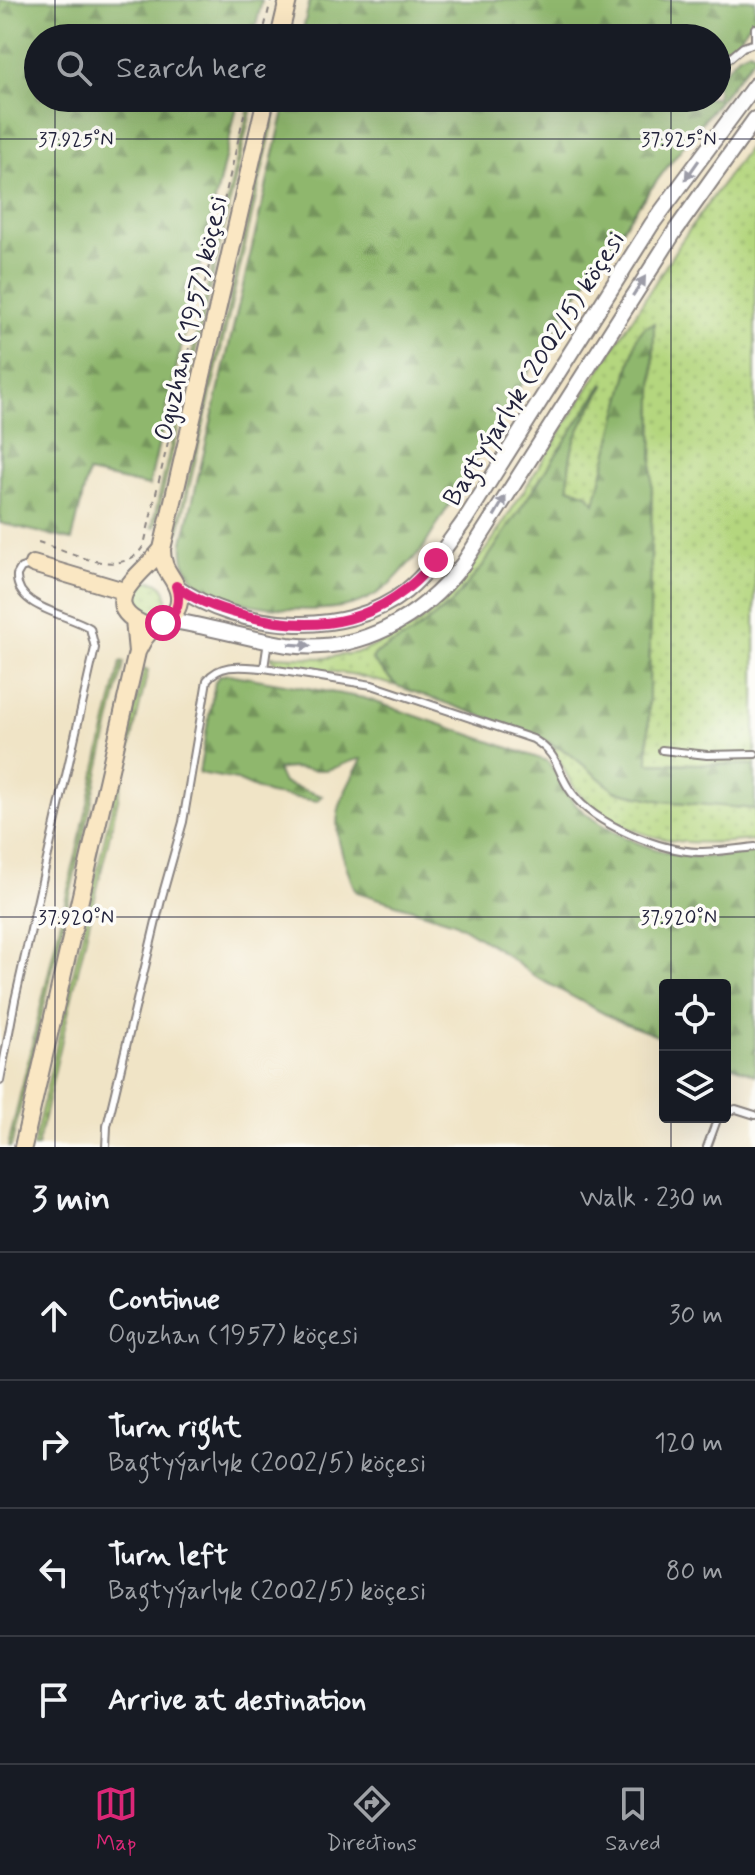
<!DOCTYPE html>
<meta charset="utf-8">
<style>
body{margin:0;font-family:Mynerve,sans-serif;background:#20242c;color:#f1f3f6}
.controls{position:absolute;right:24px;bottom:24px;display:grid;overflow:hidden;border-radius:8px;box-shadow:0 8px 32px #0002}
.controls button{width:72px;height:72px;display:grid;place-items:center;padding:0;border:0;border-bottom:2px solid #363941;background:#171b24;color:#f1f3f6;font:40px sans-serif}
.stop{position:absolute;width:24px;height:24px;margin:-18px;border:6px solid #db2777;border-radius:50%;background:#fff}
.stop.end{background:#db2777;border-color:#fff;box-shadow:0 2px 8px #0008}
.list{margin:0;padding:0;list-style:none}
h2{display:flex;justify-content:space-between;align-items:center;height:104px;margin:0;padding:0 32px;font-size:34px}
h2 small{font-size:26px;font-weight:400;color:#9ea1a6}
.list li{display:grid;grid-template-columns:52px 1fr auto;gap:24px;align-items:center;box-sizing:border-box;height:128px;padding:0 32px;border-top:2px solid #363941}
.list b{display:block;font-size:30px;white-space:nowrap}
.list p{margin:0;font-size:26px;white-space:nowrap;color:#9ea1a6}
.list em{font-size:26px;font-style:normal;color:#9ea1a6}
.icon{flex:none;width:44px;height:44px;fill:none;stroke:currentColor;stroke-width:2;stroke-linecap:round;stroke-linejoin:round}
.map{position:relative;flex:none;width:755px;height:1147px;overflow:hidden}
.search{position:absolute;background:#171b24;box-shadow:0 8px 32px #0002;left:24px;right:24px;top:24px;height:88px;display:flex;align-items:center;gap:20px;box-sizing:border-box;padding:0 28px;border-radius:44px;color:#9ea1a6;font-size:30px}
.sheet{height:616px;background:#171b24}
nav{display:flex;justify-content:space-around;align-items:center;box-sizing:border-box;height:112px;border-top:2px solid #363941;background:#171b24;font-size:22px;color:#9ea1a6}
nav a{display:grid;justify-items:center;gap:4px}
nav .on{color:#db2777}
.map>svg:first-child{display:block}
.grass{fill:url(#grass-dots);stroke:#6b7c5c;stroke-width:2}
.forest{fill:url(#forest-firs);stroke:#586c54;stroke-width:2}
.lines{fill:none;stroke-linecap:round;stroke-linejoin:round}
.service-casing{stroke:#898380;stroke-width:10}
.tertiary-casing{stroke:#898380;stroke-width:18}
.secondary-casing{stroke:#898380;stroke-width:20}
.path{stroke:#898380;stroke-width:2;stroke-dasharray:6 6;stroke-linecap:butt}
.service{stroke:#fff;stroke-width:6}
.tertiary{stroke:#fff;stroke-width:14}
.secondary{stroke:#fae7c3;stroke-width:16}
.oneway{fill:#9c9ca7}
.route{stroke:#db2777;stroke-width:10}
.ticks{fill:none;stroke:#22223b;stroke-width:2;stroke-opacity:0.45}
.labels{text-anchor:middle;stroke-width:7;stroke-linejoin:round;paint-order:stroke}
.street-label{font-size:26px;fill:#22223b;stroke:#fdfcf7}
.ticks-label{font-size:20px;text-anchor:middle;fill:#22223b;stroke:#fdfcf7;stroke-width:7;stroke-linejoin:round;paint-order:stroke}
</style>
<div class="map">
<svg width="755" height="1147" viewBox="0 0 755 1147">
<defs>
<pattern id="grass-dots" width="8" height="8" patternUnits="userSpaceOnUse" patternTransform="scale(2)"><rect width="8" height="8" fill="#b4d67e"/><path d="M2 2h.1M6 6h.1" fill="none" stroke="#9ab76e" stroke-width="1.8" stroke-linecap="round"/></pattern>
<pattern id="forest-firs" width="22" height="20" patternUnits="userSpaceOnUse" patternTransform="scale(2)"><rect width="22" height="20" fill="#8fb76d"/><path d="M5 1l3.5 6h-7zM16 11l3.5 6h-7z" fill="#74945b"/></pattern>
</defs>
<rect width="100%" height="100%" fill="#fdfcf7"/>
<filter id="ink" filterUnits="userSpaceOnUse"><feTurbulence type="fractalNoise" baseFrequency=".0125" numOctaves="2"/><feDisplacementMap in="SourceGraphic" scale="16" xChannelSelector="R" yChannelSelector="G"/><feConvolveMatrix kernelMatrix="1 2 1 2 8 2 1 2 1" color-interpolation-filters="sRGB"/></filter>
<filter id="wash" filterUnits="userSpaceOnUse"><feTurbulence type="fractalNoise" baseFrequency=".006" numOctaves="4" result="noise"/><feDisplacementMap in="SourceGraphic" scale="32" xChannelSelector="R" yChannelSelector="G"/><feGaussianBlur stdDeviation="1.8" result="paint"/><feColorMatrix in="noise" values="0 0 0 0 0 0 0 0 0 0 0 0 0 0 0 0 0 1.4 0 .05"/><feComposite in="paint" operator="in"/></filter>
<g filter="url(#wash)">
<rect width="100%" height="100%" fill="#f0e4c6"/>
<path class="grass" d="M251,98H254L155,527H152Z
M276,98H279L179,532H176Z
M755,138V765L648,763L654,323L637,337L595,504L587,494L569,487C566,444 583,421 605,386L603,384L482,567L451,604L412,634L376,653L372,660L397,686L351,674L276,665L271,656L325,658L361,652L413,628L445,601L490,544L680,243Z
M133 598a17 17 0 1 1 34 0a17 17 0 1 1-34 0Z
M121,662L124,663L11,1147H8Z
M144,669L148,670L37,1147H33Z
M549,743L569,753L615,791L663,801L755,809V840C701,845 652,846 605,815C595,808 584,801 577,791C565,777 561,758 549,743Z"/>
<path class="forest" d="M0,0H262L253,38H38V98H239L149,486L88,473L72,540L0,523Z
M310,0H755V16L726,57L721,52L717,55V38H301Z
M750,50L755,53V56C701,122 648,189 601,259C537,353 481,453 422,550C398,573 391,591 357,603C318,617 212,610 188,572C183,563 182,553 183,542L287,98H717V74L720,76L739,55Z
M654,323L648,763L755,765V809L663,801L615,791L569,753L533,734L397,686L372,660L376,653L412,634L451,604L482,567L603,384L605,385C583,420 566,444 569,487L587,494L595,503L637,337L645,327Z
M228,674L364,698L547,761C560,774 563,794 578,807C605,831 645,849 680,855C704,860 731,855 755,853V1075L725,1063V985H665V1039L616,1020L534,976L495,947L454,922L357,892C351,884 349,873 345,862C328,816 341,799 362,759C347,760 338,769 324,770C307,771 294,765 277,770L283,783L322,796L318,801L269,794L237,780L199,773L215,682L219,676Z"/>
</g>
<g filter="url(#ink)">
<g class="lines">
<defs>
<path id="service" d="M755,28V43
M730,58L743,47L755,43
M264,668L372,685L533,739C561,756 555,770 572,793C595,825 661,851 699,852C717,852 737,849 755,847
M662,750L707,755L755,754
M0,1081L15,1000L95,648L90,628C68,614 15,608 17,575L21,568L33,564
M725,1112L736,1109L755,1115
M106,1147L107,1126L161,900L183,822L207,680C221,662 244,667 264,668L268,641
M707,1147L718,1117"/>
<path id="tertiary" d="M176,586C238,631 345,640 406,591C430,571 447,545 465,520L652,224L755,85
M168,620C209,626 248,639 288,645C359,654 421,619 463,564L675,231L755,119"/>
<path id="secondary" d="M279,38L288,0
M33,564L124,591
M134,620L137,652C140,646 143,639 147,635C159,619 185,618 178,591C173,574 162,572 162,549L266,98
M142,624C94,601 147,571 162,549
M23,1147L137,652"/>
</defs>
<use href="#service" class="service-casing"/>
<use href="#tertiary" class="tertiary-casing"/>
<use href="#secondary" class="secondary-casing"/>
<path class="path" d="M262,38L271,0
M38,542C67,551 123,582 144,545L248,98"/>
<use href="#service" class="service"/>
<use href="#tertiary" class="tertiary"/>
<use href="#secondary" class="secondary"/>
</g>
<defs><path id="oneway-solid" d="M-6-.8H1V-3.2L6.5 0L1 3.2V.8H-6Z" transform="scale(2)"/></defs>
<g class="oneway">
<use href="#oneway-solid" transform="translate(692 170) rotate(125)"/>
<use href="#oneway-solid" transform="translate(639 286) rotate(-57)"/>
<use href="#oneway-solid" transform="translate(500 506) rotate(-60)"/>
<use href="#oneway-solid" transform="translate(300 645) rotate(4)"/>
</g>
</g>
<g class="lines" filter="url(#ink)">
<path class="route" d="M163,623C177,614 181,602 176,586C196,601 219,609 243,615C321,636 383,622 436,560"/>
</g>
<path class="ticks" d="M55,0V38M671,0V38M55,98V1147M671,98V985M0,139H755M0,917H755M671,1117V1147"/>
<g class="labels">
<g class="street-label">
<text transform="translate(190 318) rotate(-77)" y="9">Oguzhan (1957) köçesi</text>
<text transform="translate(533 368) rotate(-58)" y="9">Bagtyýarlyk (2002/5) köçesi</text>
</g>
</g>
<g class="ticks-label">
<text x="76" y="146">37.925°N</text>
<text x="679" y="146">37.925°N</text>
<text x="76" y="924">37.920°N</text>
<text x="679" y="924">37.920°N</text>
</g>
</svg>
<div class="controls">
<button><svg class="icon" aria-label="locate" viewBox="0 0 24 24"><circle cx="12" cy="12" r="6"/><path d="M12 2v4M12 18v4M2 12h4M18 12h4"/></svg></button>
<button><svg class="icon" aria-label="layers" viewBox="0 0 24 24"><path d="M12 4l9 5-9 5-9-5zM3 14l9 5 9-5"/></svg></button>
</div>
<div class="stop" style="left:163px;top:623px"></div>
<div class="stop end" style="left:436px;top:560px"></div>
<div class="search"><svg class="icon" aria-label="search" viewBox="0 0 24 24"><circle cx="10" cy="10" r="6"/><path d="M15 15l6 6"/></svg>Search here</div>
</div>
<section class="sheet">
<h2>3 min<small>Walk · 230 m</small></h2>
<ul class="list">
<li><svg class="icon" aria-label="ahead" viewBox="0 0 24 24"><path d="M12 20V5M6 11l6-6 6 6"/></svg><div><b>Continue</b><p>Oguzhan (1957) köçesi</p></div><em>30 m</em></li>
<li><svg class="icon" aria-label="right" viewBox="0 0 24 24"><path d="M7 20v-9h11M14 6l5 5-5 5"/></svg><div><b>Turn right</b><p>Bagtyýarlyk (2002/5) köçesi</p></div><em>120 m</em></li>
<li><svg class="icon" aria-label="left" viewBox="0 0 24 24"><path d="M17 20v-9H6M10 6l-5 5 5 5"/></svg><div><b>Turn left</b><p>Bagtyýarlyk (2002/5) köçesi</p></div><em>80 m</em></li>
<li><svg class="icon" aria-label="arrive" viewBox="0 0 24 24"><path d="M6 21V4h12l-3 4 3 4H6"/></svg><div><b>Arrive at destination</b></div></li>
</ul>
</section>
<nav>
<a class="on"><svg class="icon" aria-label="map" viewBox="0 0 24 24"><path d="M3 6l6-2 6 2 6-2v14l-6 2-6-2-6 2zM9 4v14M15 6v14"/></svg>Map</a>
<a><svg class="icon" aria-label="directions" viewBox="0 0 24 24"><path d="M12 3l9 9-9 9-9-9zM9 14v-3h6M13 9l2 2-2 2"/></svg>Directions</a>
<a><svg class="icon" aria-label="saved" viewBox="0 0 24 24"><path d="M7 4h10v16l-5-4-5 4z"/></svg>Saved</a>
</nav>
